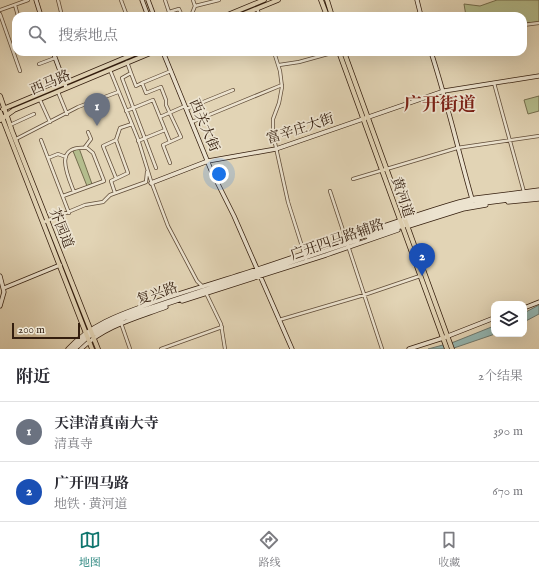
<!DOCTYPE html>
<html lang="zh">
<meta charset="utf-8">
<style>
body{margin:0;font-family:"IM FELL English","Noto Serif SC",serif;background:#f7f7f7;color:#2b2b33}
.controls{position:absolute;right:12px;bottom:12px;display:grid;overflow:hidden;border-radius:8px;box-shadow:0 4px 16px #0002}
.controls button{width:36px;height:36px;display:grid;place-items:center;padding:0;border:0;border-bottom:1px solid #e1e1e2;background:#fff;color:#2b2b33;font:20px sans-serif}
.scale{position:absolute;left:12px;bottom:10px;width:68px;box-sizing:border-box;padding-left:4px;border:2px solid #341e0e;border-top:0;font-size:11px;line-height:14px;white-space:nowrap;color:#341e0e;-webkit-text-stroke:3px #ece3cf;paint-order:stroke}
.you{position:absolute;left:219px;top:174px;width:14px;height:14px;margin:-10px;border:3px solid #fff;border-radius:50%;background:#1a73e8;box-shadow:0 0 0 6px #1a73e833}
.badge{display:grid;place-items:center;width:26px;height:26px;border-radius:50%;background:#0f766e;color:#fff;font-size:13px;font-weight:700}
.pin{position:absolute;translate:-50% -33px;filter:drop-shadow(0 1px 2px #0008)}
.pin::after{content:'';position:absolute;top:21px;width:14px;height:12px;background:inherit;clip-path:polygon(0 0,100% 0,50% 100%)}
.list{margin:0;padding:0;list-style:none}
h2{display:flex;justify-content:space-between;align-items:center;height:52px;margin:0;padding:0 16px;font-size:17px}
h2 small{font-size:13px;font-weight:400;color:#7c7c81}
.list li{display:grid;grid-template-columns:26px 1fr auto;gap:12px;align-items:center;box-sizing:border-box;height:60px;padding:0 16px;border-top:1px solid #e1e1e2}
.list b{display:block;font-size:15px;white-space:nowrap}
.list p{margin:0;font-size:13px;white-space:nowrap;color:#7c7c81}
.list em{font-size:13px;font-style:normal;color:#7c7c81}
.icon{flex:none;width:22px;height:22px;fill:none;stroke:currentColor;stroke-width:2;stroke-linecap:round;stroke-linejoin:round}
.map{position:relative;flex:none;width:539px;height:349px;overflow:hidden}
.search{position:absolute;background:#fff;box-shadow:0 4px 16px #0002;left:12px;right:12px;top:12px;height:44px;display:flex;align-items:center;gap:10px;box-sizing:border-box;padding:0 14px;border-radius:12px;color:#7c7c81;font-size:15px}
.sheet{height:172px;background:#fff}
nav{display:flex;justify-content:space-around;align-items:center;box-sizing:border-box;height:56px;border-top:1px solid #e1e1e2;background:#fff;font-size:11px;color:#7c7c81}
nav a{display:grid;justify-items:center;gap:2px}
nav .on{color:#0f766e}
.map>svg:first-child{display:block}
.green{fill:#b4bd8d;stroke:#746e4e}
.water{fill:#95b7b2;stroke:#6e7a70}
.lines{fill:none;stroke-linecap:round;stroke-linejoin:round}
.street-casing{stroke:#604c38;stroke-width:4}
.secondary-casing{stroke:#341e0e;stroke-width:5}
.primary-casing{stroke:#341e0e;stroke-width:5.5}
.street{stroke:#ece3cf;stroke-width:2.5}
.secondary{stroke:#ece3cf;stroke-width:3.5}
.primary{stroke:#e2d4b5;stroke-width:4}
.labels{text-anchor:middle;stroke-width:3.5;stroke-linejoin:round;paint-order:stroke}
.street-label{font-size:14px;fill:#341e0e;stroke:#ece3cf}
.district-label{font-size:18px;font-weight:bold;fill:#7a1f14;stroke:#ece3cf}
</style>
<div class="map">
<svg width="539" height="349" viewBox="0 0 539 349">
<rect width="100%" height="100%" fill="#e2d4b5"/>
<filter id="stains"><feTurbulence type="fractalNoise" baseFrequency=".005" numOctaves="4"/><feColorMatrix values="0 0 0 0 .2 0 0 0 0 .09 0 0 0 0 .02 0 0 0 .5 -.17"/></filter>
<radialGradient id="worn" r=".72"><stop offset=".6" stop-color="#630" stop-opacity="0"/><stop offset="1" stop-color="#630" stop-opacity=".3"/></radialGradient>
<path class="green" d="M497,0H539V22L523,23V16H466L464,4L480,6Z
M539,96V111L528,114L524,100Z
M79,148L92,184L87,186L73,151Z"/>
<path class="water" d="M539,305V314L524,322V313Z
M494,326L495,334L451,349H428L454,342Z"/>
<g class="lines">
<defs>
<path id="street" d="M58,0L62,16
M121,0L127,16
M165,0L169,12L179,9L182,16
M193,0L195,6L219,0
M15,5L18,16
M257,9L260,16
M0,10L28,0
M0,14L20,71
M191,16L195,6
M523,25L539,23
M89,52L95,54L99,52
M274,52L280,71L282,87L279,103L273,119V134L288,202L306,259
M127,62L131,73L122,78L156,168
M39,64L55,58
M279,65L299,62L335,52
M110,70L138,139L151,181L168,226L197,281L203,287
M131,73L136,86L142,83L146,93L161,87L166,100V105L181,137L163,145L170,163
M142,83L171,71
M494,83L524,192
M58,92L67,114
M40,100L50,122
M186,109L233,90
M126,111L153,100L170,142
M160,117L185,106
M192,122L282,85
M10,125L34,114
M16,139L78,107L118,92
M41,140L69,213
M138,141L165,130
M85,147L91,139L88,132
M48,158L58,154L66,157
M116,178L103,146L116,140
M353,179L457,148L539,136
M330,191L382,349
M115,193L111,181L128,173L116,140L120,128L132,124
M63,196L104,181L93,153L87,148C53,145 67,174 74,192
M44,222L85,205L103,202L110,195L146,182L147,172
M206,293L221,324L225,349
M279,320L364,295L420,276
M121,323L130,349
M161,349L222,327"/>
<path id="secondary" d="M36,0L41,16
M142,0L148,16
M148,0L154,16
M417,0L421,16
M53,52L66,87
M163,52L211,170L234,216L292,349
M431,52C447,101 458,150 472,199
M151,183L208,161L276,149L444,91L539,76
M508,202L539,199
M409,226L463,209L486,205
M368,237L469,205L539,196
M355,239L472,201L539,193
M0,276L4,292L0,306
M4,288L60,265
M182,301L326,255L398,230
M524,308L539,302
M68,349C90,325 118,315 149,304C185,291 222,281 258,269C325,247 391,222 459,202L476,198L539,190
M71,349L87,335L119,318L294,260
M75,349L88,337L125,318L358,240
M81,349C104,326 137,318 166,307
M409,349L443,338L494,318"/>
<path id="primary" d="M321,0L327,16
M327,0L332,16
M225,16L264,0
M239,16L278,0
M339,52L447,349
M344,52L452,349
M0,96L12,131L98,349
M3,109L139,52
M0,112L92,349
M0,120L14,110L153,52"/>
</defs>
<use href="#street" class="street-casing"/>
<use href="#secondary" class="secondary-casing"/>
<use href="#primary" class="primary-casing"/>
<use href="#street" class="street"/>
<use href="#secondary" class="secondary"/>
<use href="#primary" class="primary"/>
</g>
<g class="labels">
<g class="street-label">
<text transform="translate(50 82) rotate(-23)" y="5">西马路</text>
<text transform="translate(205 125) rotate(67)" y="5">西关大街</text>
<text transform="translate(300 128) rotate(-18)" y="5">富辛庄大街</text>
<text transform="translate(403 197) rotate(71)" y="5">黄河道</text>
<text transform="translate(62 228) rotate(68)" y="5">芥园道</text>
<text transform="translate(337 239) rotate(-19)" y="5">广开四马路辅路</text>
<text transform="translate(157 293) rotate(-19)" y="5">复兴路</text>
</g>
<g class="district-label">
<text x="440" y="110">广开街道</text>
</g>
</g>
<rect width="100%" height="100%" filter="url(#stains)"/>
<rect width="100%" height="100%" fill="url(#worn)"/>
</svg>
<div class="controls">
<button><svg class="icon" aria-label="layers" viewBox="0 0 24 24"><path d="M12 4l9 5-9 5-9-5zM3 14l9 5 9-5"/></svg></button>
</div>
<div class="scale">200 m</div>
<div class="you"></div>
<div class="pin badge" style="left:97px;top:126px;background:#6b7280">1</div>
<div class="pin badge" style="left:422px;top:276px;background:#1a4fb4">2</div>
<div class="search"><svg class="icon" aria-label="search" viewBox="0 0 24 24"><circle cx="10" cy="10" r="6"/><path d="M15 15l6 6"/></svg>搜索地点</div>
</div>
<section class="sheet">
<h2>附近<small>2个结果</small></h2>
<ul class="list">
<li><span class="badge" style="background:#6b7280">1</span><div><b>天津清真南大寺</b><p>清真寺</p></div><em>390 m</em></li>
<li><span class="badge" style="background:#1a4fb4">2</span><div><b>广开四马路</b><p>地铁 · 黄河道</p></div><em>670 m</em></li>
</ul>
</section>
<nav>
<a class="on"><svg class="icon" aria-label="map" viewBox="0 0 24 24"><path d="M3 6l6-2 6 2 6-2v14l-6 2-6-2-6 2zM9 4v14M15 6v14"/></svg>地图</a>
<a><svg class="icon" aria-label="directions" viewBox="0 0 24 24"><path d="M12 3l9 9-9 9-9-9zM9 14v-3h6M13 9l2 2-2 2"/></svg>路线</a>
<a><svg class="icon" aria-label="saved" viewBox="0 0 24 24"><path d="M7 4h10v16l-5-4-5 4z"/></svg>收藏</a>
</nav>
